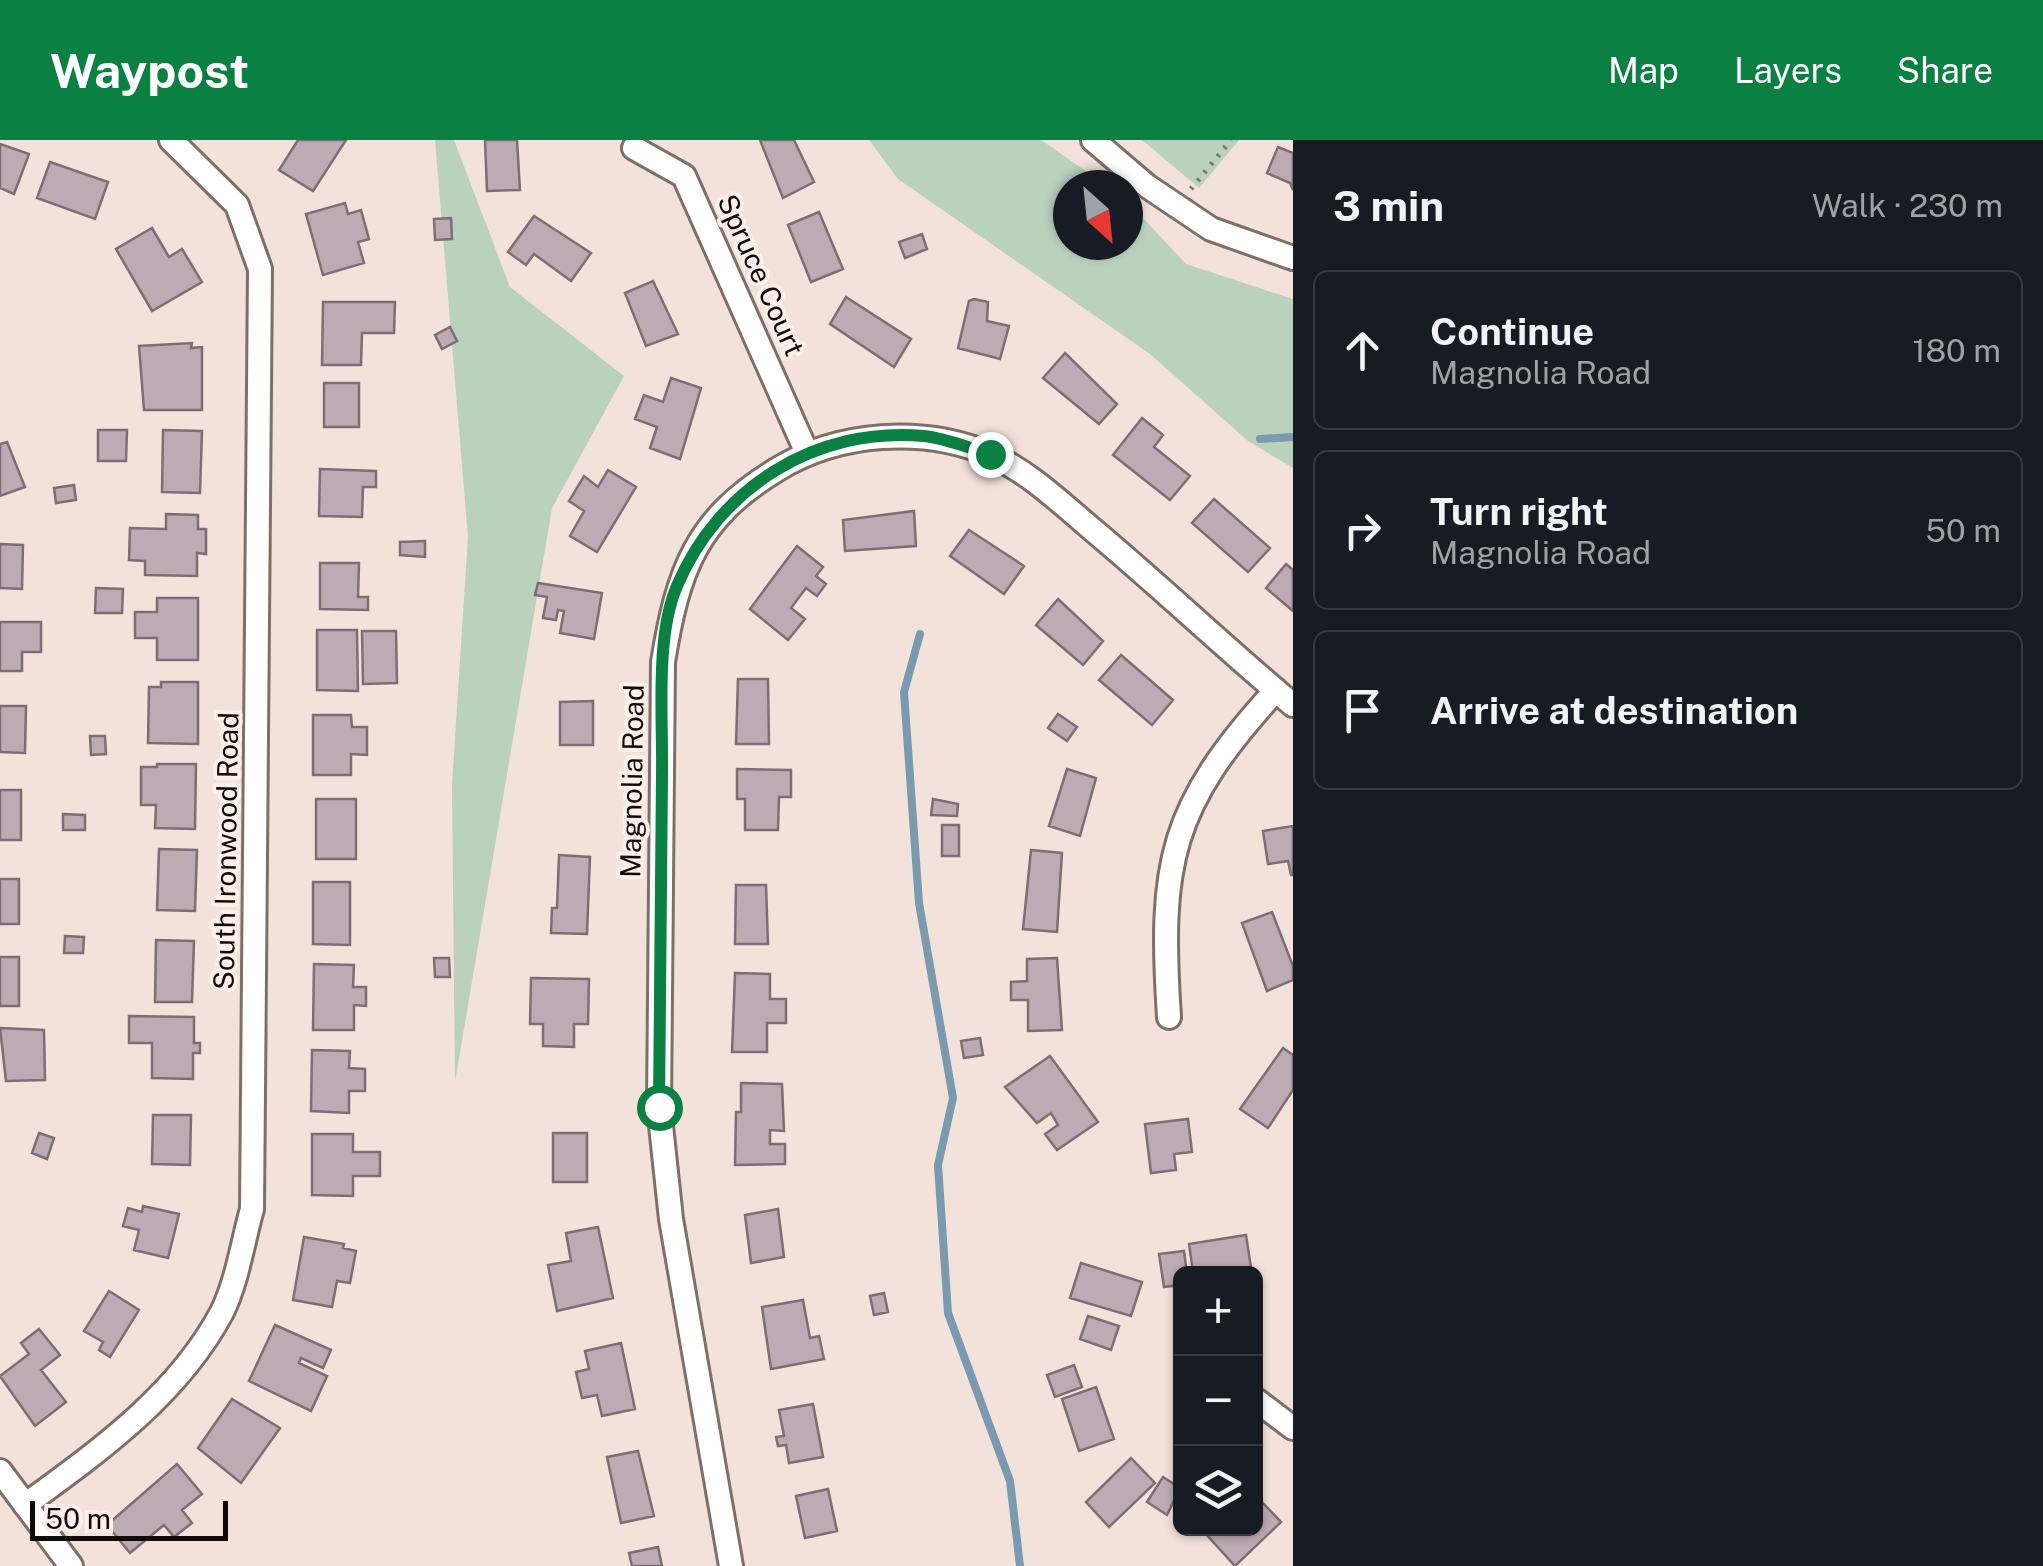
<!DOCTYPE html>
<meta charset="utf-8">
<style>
body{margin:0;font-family:"Public Sans",sans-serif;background:#20242c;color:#f1f3f6}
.controls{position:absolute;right:30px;bottom:30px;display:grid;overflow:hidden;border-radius:15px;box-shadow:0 2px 8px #0004}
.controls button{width:90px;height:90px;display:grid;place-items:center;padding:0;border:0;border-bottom:2px solid #363941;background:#171b24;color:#f1f3f6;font:50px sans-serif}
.compass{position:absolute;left:1053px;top:30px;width:90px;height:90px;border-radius:50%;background:#171b24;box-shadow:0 2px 8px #0004;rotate:153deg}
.scale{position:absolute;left:30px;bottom:25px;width:198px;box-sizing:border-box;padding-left:10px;border:5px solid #100b08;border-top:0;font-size:28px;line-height:35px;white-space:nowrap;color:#100b08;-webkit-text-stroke:8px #fef0e9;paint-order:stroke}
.stop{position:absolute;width:30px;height:30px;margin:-22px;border:8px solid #0b8043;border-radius:50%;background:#fff}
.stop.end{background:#0b8043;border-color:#fff;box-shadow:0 2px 10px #0008}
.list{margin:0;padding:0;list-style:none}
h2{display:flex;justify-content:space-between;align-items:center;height:130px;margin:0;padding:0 40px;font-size:42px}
h2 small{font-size:32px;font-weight:400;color:#9ea1a6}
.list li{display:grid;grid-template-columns:65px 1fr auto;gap:30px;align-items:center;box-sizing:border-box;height:160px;margin:0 20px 20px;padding:0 20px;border:2px solid #363941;border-radius:15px}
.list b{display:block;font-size:38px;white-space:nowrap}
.list p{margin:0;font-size:32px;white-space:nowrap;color:#9ea1a6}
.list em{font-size:32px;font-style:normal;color:#9ea1a6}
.icon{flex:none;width:55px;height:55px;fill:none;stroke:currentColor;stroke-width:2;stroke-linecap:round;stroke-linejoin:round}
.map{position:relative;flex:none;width:1293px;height:1426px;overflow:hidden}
header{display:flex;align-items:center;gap:60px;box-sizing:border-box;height:140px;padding:0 50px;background:#0b8043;color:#fff}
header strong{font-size:48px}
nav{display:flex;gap:55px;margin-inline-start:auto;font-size:35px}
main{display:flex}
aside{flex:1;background:#171b24}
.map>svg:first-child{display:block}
.green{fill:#b9d1bd}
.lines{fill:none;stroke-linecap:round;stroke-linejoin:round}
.stream{stroke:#799aaf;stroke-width:8}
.building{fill:#bcabb3;stroke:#7d6e76;stroke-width:2.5}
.minor-casing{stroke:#7e6f67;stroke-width:28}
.path{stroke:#7f746e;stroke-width:5;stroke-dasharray:2.5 8;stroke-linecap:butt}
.minor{stroke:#fff;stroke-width:22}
.route{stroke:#0b8043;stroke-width:12}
.labels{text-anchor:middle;stroke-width:8;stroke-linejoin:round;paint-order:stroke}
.street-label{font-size:28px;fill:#100b08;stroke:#fef0e9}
</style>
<header>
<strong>Waypost</strong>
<nav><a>Map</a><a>Layers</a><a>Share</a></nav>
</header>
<main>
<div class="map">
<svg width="1293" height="1426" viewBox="0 0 1293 1426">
<rect width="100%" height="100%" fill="#f3e2d9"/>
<path class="green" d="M435,0H454L510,147L624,236L552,368L455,942L452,645L468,397Z
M869,0H1041L1106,45H1068V105H1128V62L1186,124L1293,159V328L1248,301L1150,214L898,39Z
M1142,0H1239L1199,48Z"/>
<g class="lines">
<path class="stream" d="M1260,299L1293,297
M920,494L904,552L919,763L953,958L938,1025L948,1173L1010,1341L1020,1426"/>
</g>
<path class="building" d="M298,0H346L313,51L279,30Z
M485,0H517L520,50L487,51Z
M760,0H794L814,42L783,58Z
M0,4L29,14L14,54L0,48Z
M1278,7L1293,13V50L1290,43L1267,33Z
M50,22L108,42L95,79L37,58Z
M345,63L348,74L361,70L369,99L358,102L364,123L323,135L306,74Z
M819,72L843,129L811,142L788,85Z
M534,76L591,113L571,141L534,114L526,125L508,112Z
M451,78L452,99L435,100L434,79Z
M152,88L169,117L182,109L202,142L152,171L116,109Z
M922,94L927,109L905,118L899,102Z
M653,141L678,194L646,206L625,153Z
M846,157L911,199L894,227L830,184Z
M974,159L988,162L987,181L1009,186L1000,219L958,208L969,161Z
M323,162H395L394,193H362L361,225H322Z
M450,187L457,201L442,209L435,195Z
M192,203L191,208L202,207V270H144L139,206Z
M1065,213L1117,264L1099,284L1043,238Z
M671,238L701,248L680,319L650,308L657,287L635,279L644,255L663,262Z
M324,243H359V287H324Z
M1142,278L1163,295L1154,307L1190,336L1170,360L1113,315Z
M98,290H127L126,321H98Z
M163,290L202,291L200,353L162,352Z
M7,302L25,347L0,356V304Z
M320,329L376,331V347H363L362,377L319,376Z
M608,330L636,347L597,412L570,396L584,371L569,361L584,336L598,347Z
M74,345L76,360L56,363L54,348Z
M1214,359L1270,408L1248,432L1192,383Z
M914,371L916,406L845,411L843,380Z
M166,374L198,375V389H206V414L197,413V436L145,435V421L129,420L130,388L166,389Z
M969,390L1024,426L1004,454L950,416Z
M425,401V417L400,415V402Z
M0,404L23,405L22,449L0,448Z
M797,406L823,427L816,436L826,444L817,456L806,448L791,468L805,479L788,500L750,469Z
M320,423H359L358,457H368V470L320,469Z
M1286,424L1293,430V471L1266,448Z
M538,443L602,453L594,499L560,493L564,471L558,470L556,480L543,478L547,457L535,455Z
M96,448L123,449L122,473H95Z
M157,458H198V520H157V498H135V472H157Z
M1058,459L1103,501L1083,525L1036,485Z
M0,482H41V512H22V531H0Z
M317,490H357L358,551L317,550Z
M362,491H396L397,543L363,544Z
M1121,515L1173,560L1152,585L1099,540Z
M738,539H768L769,604H736Z
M161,542H198V604L148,603L149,547H161Z
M593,561V605H560V562Z
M0,566H26L25,613L0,612Z
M1058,574L1077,587L1067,601L1048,588Z
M313,575H351L352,587H367V615L351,614V635H313Z
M90,596H105L106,614L91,615Z
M157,624H196L195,689L155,688L156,665H141V627H157Z
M737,629L791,630V657H779L778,690H745V659H737Z
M1067,629L1096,638L1080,696L1049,686Z
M0,650H21V700H0Z
M316,659H356V719H316Z
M933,659L958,664L957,676L931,675Z
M63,674L85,675V690H63Z
M942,685H959V716H942Z
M1293,686V735H1291L1288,721L1268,724L1263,691Z
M159,709L197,710L195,771L157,770Z
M1031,710L1062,713L1057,792L1023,789Z
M559,715L590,717L587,794L551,793L552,768H557Z
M0,739H19V784H0Z
M313,742H350V805L313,804Z
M736,745H766L768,804H735Z
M1272,772L1293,826V840L1267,851L1242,783Z
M65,796L84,797L83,813H64Z
M156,800L194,801L192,862H155Z
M0,817H19V866H0Z
M434,818H449L450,837H435Z
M1057,818L1062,890L1028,891V860H1011V842L1027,841V819Z
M314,824L354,825L353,847H366V866L354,865V890H313Z
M735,833L770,834V859H786V883H767V912H732Z
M531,838L589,839L588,884H574V907L543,906V884H530Z
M129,876L194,877V903H200V913H193V939L152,938V903H129Z
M0,888L44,890L45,940L6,941Z
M980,898L983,915L964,918L961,901Z
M1283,908L1293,915V950L1268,988L1240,969Z
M312,910L350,911L349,928L365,929V951H349V973L311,971Z
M1050,916L1098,982L1057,1010L1045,994L1058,985L1051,973L1037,983L1005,947Z
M741,943L782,944L784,991L770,990V1004H785V1024L735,1025L736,972H741Z
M153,975H191L190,1025L152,1024Z
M1188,979L1192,1012L1174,1014L1176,1030L1151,1033L1145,984Z
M39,993L54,998L47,1019L32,1013Z
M553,993H587V1042H553Z
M312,994H353V1012H380V1036H353V1056L312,1055Z
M143,1066L179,1074L168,1118L134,1110L139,1090L123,1086L128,1068L142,1072Z
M778,1069L784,1117L751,1123L745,1075Z
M598,1087L613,1158L557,1171L548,1125L571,1121L566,1093Z
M1246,1095L1252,1134L1193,1132L1189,1104Z
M304,1097L344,1104L343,1108L356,1111L350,1143L337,1141L332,1167L293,1160Z
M1184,1111L1187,1134H1180V1145L1164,1147L1159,1114Z
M1081,1123L1142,1142L1131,1176L1070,1158Z
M109,1151L139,1170L110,1217L99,1210L103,1202L84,1191Z
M884,1153L888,1172L874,1175L870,1156Z
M803,1160L810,1198L819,1196L824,1219L771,1229L762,1167Z
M1088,1176L1119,1186L1111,1210L1080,1199Z
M275,1185L331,1210L323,1228L301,1218L299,1223L327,1236L311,1271L249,1241Z
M39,1189L60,1215L41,1230L66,1262L35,1286L0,1236L29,1214L21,1203Z
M621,1203L635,1269L602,1276L597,1255L582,1258L576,1232L589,1229L585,1211Z
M1074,1225L1082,1247L1055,1257L1047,1235Z
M1096,1247L1114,1299L1079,1311L1062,1259Z
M232,1259L280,1288L241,1343L198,1308Z
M813,1264L823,1317L789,1323L786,1305L778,1306L776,1297L784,1296L779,1270Z
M638,1311L654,1376L621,1383L607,1317Z
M1131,1318L1155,1343L1109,1387L1086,1362Z
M177,1324L202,1354L182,1370L192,1383L174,1397L164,1385L130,1413L107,1385Z
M1163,1337L1180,1348L1167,1375L1147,1362Z
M828,1349L837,1391L805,1398L796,1356Z
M1263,1363L1281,1382L1235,1426L1205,1393L1210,1388H1256V1369Z
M658,1407L662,1426H632L629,1413Z"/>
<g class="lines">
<defs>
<path id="minor" d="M1093,0L1147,46L1211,89L1293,118
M634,8L684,36L806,311
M1169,877C1159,723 1169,667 1276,550
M1256,1260L1293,1288
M0,1331L71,1426
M25,1365C99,1311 178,1255 222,1172C237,1142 243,1101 252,1069L260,129L237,65L171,0
M731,1426L671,1079L659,967L663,522C678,431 695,379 778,329C839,292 923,286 989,314C1028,331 1061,363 1093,390C1161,447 1225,508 1293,565"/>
</defs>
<use href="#minor" class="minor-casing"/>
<path class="path" d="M1191,49L1231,0"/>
<use href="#minor" class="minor"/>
</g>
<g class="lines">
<path class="route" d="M659,967C660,856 661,745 662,634C663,578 655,497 677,446C718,348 816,286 924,296C945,298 969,308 990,314"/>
</g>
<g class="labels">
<g class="street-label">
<text transform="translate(761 135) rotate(66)" y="10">Spruce Court</text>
<text transform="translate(632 641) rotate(-89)" y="10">Magnolia Road</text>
<text transform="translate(226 711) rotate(-89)" y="10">South Ironwood Road</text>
</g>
</g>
</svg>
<div class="controls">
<button>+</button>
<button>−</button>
<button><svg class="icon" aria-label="layers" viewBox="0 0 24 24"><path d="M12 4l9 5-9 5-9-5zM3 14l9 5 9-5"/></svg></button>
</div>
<svg class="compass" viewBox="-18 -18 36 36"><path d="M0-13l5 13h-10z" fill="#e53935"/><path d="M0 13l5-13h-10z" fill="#9ea1a6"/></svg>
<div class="scale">50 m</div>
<div class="stop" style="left:659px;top:967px"></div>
<div class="stop end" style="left:990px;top:314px"></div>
</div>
<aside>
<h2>3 min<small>Walk · 230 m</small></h2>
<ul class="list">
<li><svg class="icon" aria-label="ahead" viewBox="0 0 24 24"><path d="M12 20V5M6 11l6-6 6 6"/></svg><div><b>Continue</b><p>Magnolia Road</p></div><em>180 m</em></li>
<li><svg class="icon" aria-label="right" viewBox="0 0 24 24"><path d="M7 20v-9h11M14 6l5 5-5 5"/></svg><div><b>Turn right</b><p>Magnolia Road</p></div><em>50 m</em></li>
<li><svg class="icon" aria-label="arrive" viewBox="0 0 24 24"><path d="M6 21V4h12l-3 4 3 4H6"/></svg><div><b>Arrive at destination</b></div></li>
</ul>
</aside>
</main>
